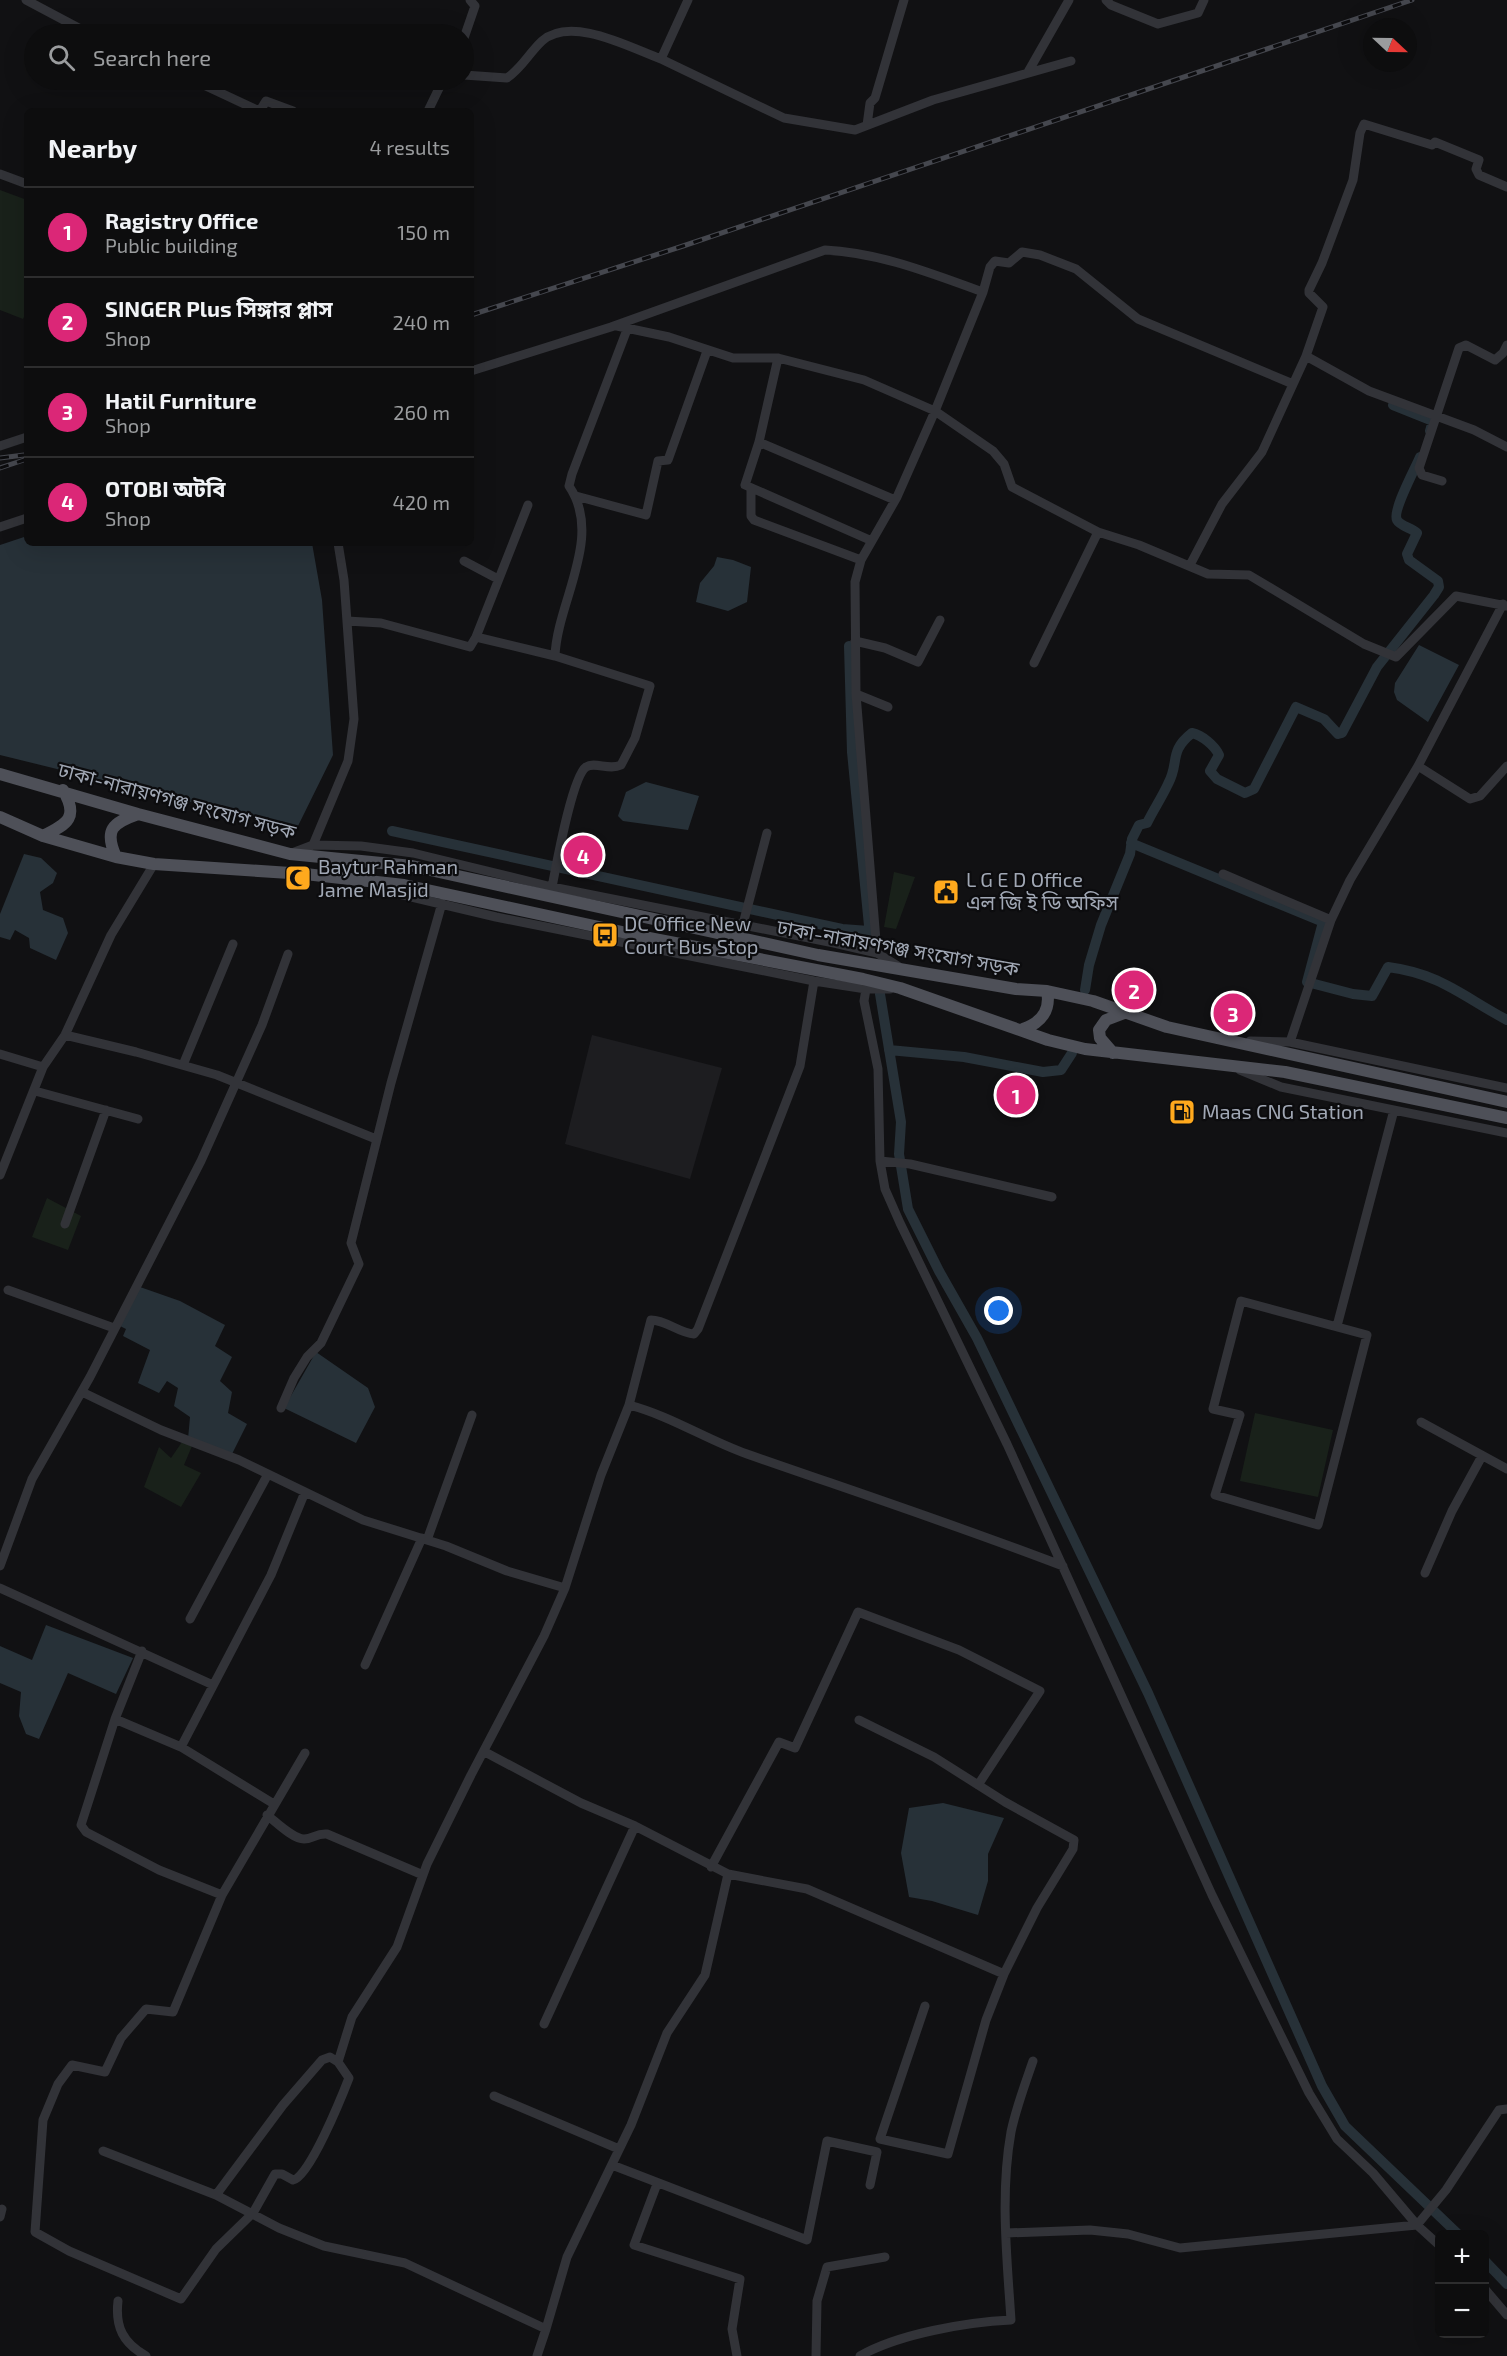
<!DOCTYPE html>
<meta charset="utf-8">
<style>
body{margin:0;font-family:"Exo 2","Noto Sans Bengali",sans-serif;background:#161617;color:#f1f3f6}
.controls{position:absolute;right:18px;bottom:18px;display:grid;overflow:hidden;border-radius:9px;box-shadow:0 6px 24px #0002}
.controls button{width:54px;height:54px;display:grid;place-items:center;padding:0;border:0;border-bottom:2px solid #2d2d2e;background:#0d0d0e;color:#f1f3f6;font:30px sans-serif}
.compass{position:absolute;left:1363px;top:18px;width:54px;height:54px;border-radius:50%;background:#0d0d0e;box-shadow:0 6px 24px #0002;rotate:112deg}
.you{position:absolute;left:999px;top:1311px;width:21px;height:21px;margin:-15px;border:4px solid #fff;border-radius:50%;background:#1a73e8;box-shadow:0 0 0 9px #1a73e833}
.badge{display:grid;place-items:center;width:39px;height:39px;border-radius:50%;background:#db2777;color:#fff;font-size:20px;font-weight:700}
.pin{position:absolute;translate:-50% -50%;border:3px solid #fff;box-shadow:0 2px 6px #0006}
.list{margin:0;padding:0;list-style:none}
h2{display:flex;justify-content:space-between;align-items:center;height:78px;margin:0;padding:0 24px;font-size:26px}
h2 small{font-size:20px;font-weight:400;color:#9a9c9e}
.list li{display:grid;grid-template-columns:39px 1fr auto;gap:18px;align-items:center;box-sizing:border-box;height:90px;padding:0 24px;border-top:2px solid #2d2d2e}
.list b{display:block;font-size:22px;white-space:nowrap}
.list p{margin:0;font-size:20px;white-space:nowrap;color:#9a9c9e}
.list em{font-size:20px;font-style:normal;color:#9a9c9e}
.icon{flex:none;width:33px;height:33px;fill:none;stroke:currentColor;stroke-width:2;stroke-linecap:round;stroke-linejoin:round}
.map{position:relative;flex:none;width:1507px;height:2356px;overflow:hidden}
.search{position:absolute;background:#0d0d0e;box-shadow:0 6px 24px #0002;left:24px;top:24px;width:450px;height:66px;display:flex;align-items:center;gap:15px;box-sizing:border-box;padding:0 21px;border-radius:33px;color:#9a9c9e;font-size:22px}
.panel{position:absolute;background:#0d0d0e;box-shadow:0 6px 24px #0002;left:24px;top:108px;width:450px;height:438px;border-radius:9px}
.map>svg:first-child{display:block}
.built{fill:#1d1d20}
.green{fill:#19211a}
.water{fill:#273138}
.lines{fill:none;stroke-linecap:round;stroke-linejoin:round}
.canal{stroke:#273138;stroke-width:10}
.minor{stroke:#323338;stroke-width:9}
.major{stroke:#4e5058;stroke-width:12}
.rail-casing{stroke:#45474e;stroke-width:5}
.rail{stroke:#0c0c0e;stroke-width:3;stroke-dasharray:9;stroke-linecap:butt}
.labels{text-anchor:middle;stroke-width:4.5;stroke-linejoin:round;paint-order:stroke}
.street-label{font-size:20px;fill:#a1a8b5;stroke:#0c0c0e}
.poi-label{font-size:20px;fill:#a1a8b5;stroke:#0c0c0e;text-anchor:start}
</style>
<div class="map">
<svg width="1507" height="2356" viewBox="0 0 1507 2356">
<rect width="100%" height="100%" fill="#111113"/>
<path class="built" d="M592,1035L722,1068L690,1179L565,1144Z"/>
<path class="green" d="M0,190L27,200V310L23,319L0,310Z
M894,872L915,877L896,929L884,927Z
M47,1198L81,1216L68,1250L32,1237Z
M1255,1413L1333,1430L1318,1497L1240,1481Z
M182,1442L192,1446L184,1465L201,1473L181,1507L144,1487L159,1447L171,1458Z"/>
<path class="water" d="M27,536V543H312L322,600L333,755L297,828L0,755V545Z
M717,557L733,560L751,567L747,602L728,611L696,602L700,583L714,566Z
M1419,645L1459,665L1428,722L1397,700L1394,692L1395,683Z
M646,782L699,796L688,830L623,821L618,816L626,792Z
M24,854L41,858L57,873L53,883L40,892L43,910L63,918L68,933L56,960L30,948L29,938L15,930L10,940L0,937V914Z
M140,1287L180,1301L225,1325L215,1346L232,1357L220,1381L232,1392L228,1413L247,1424L232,1454L188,1439L190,1417L174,1406L178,1388L167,1381L159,1393L138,1383L150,1350L123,1336L126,1329L118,1325Z
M316,1352L368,1388L375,1407L356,1443L284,1408Z
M46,1625L133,1658L116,1694L68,1673L39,1739L26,1734L19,1716L21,1692L0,1683V1646L32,1660Z
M943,1803L1004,1818L988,1854V1881L978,1915L932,1901L909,1897L901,1853L909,1808Z"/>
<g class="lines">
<path class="canal" d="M1393,405L1433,421L1430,431
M849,646L852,752L871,946
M392,831L842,929L869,931
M1131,843L1323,922L1307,982L1353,994L1372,996L1388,967C1441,974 1462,996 1507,1020
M1085,990L1089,965L1101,925L1130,854L1132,839L1139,825L1147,823C1154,809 1162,797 1168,784C1180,762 1168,752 1192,733C1202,735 1215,746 1219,755L1210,771L1217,779L1245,793L1254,789L1296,707L1324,719L1338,734L1342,733L1377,667L1434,595L1439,587L1438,581L1409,560L1407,554L1417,533C1412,528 1400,526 1397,520C1392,511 1416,467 1420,457
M880,994L901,1122L899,1154L908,1209L939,1271L977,1338L1148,1693L1322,2086L1345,2126L1458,2234
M889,1050L964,1057L1043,1072L1061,1070L1072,1053
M1484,2260L1507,2284"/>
<path class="minor" d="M26,0L90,34
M1106,0L1111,5L1158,24L1198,13L1204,0
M464,38L475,6L470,0
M661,59L784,118L855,130L933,100L1071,61
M1028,72L1069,0
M464,75L507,78C522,68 529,53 542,41C571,15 631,48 661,59L688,0
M193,80L257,110L261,109L266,101L293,111
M428,111L443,80
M867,125L870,103L875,98L904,0
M0,174L27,184
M983,292L990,267L995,261L1009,263L1022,252L1040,255L1076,269L1138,319L1293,384
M617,326L669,337L733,358H778L864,380L935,411L993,451L1004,464L1012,487L1098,532L1139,545L1208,574L1249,575L1364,644L1396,657L1456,596L1507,606
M1306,356L1369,391L1474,430L1507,447
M778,358L759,442L745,485L872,541
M471,371L611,327L825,250C881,253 930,273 983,292L935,411L897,497L861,560L855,582L856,694L877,953
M759,442L895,500
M0,446L27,437
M1442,481L1422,475L1419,468L1459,348L1466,345L1495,360L1503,353L1507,345
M751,490V516L754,520L861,560
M576,496L646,515L658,461L668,460L707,351
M0,527L27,518
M464,561L498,579
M1190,565L1222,504L1262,452L1306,356L1323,307L1309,293V290L1322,263L1353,180L1360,133L1364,124L1432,145L1435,142L1479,160L1476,169L1479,175L1507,187
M347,621L381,623L470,647L476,637L528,505
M476,637L555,656L650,686L635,738L621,765C609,771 595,761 586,767C572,777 556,867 552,887
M855,641L885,648L918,662L940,620
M555,656C557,602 604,537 569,486L572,474L628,327
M1034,663L1098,532
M856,694L888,707
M1418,766L1470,799L1480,796L1507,766
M313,845L348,761L354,719L344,580L338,543
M292,853L313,845L361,846L413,853L552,887L834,943L877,953L898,966
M1223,874L1331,920
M370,883L382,890L496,917L814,981L866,989H890
M743,924L767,833
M866,989L864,1001L878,1069L880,1161L885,1189L900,1223L1007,1444L1212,1895L1309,2093L1337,2139L1373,2173L1417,2225L1440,2246
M65,1035L136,1052L217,1075L376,1139
M1250,1041L1290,1042L1507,1088
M1290,1042L1331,920L1350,880L1418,766L1503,604
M0,1054L43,1067
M183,1065L233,944
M1240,1070L1281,1087L1507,1133
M35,1091L138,1119
M880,1161L910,1164L1052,1197
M0,1175L43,1067L65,1035L111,935L154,864
M65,1224L106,1110
M8,1290L114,1328
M1241,1301L1367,1335L1318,1525L1215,1495L1240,1415L1213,1409Z
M1337,1326L1394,1110
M82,1392L161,1430L239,1460L363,1520L446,1546L507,1571L565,1588
M629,1405C671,1416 707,1440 747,1454C853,1491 959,1526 1063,1566
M281,1408L294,1378L307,1357L321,1343L359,1264L351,1243L391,1083L442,903
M1421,1422L1507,1469
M427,1540L472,1415
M0,1566L32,1479L90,1377L201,1161L262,1025L288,954
M1425,1573L1452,1511L1482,1456
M0,1588L213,1685
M190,1619L268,1474
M142,1651L115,1719L81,1825L86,1832L159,1870L222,1895
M365,1665L422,1538
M115,1719L181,1747L274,1804
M859,1720L934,1757L1005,1802L1074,1840L1073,1849L1037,1908L1004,1974
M181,1747L271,1575L305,1492
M485,1752L581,1803L635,1826L728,1874L705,1975L667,2033L631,2125L567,2257L546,2329
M267,1815C276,1822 293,1839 304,1839C313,1839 316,1833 327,1834L423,1875
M711,1867L779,1742L795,1748L858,1612L959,1650L1040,1691L978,1785
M728,1874L807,1889L1004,1974L986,2020L948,2154L880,2139L925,2006
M544,2024L635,1826
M338,2062L352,2017L397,1947L427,1864L471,1775L544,1636L565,1588L601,1475L629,1405L651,1320C666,1320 679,1333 694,1334L698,1329L800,1066L814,981
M494,2096L619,2149
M103,2151L216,2195L279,2228L324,2246L405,2263L546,2329L537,2356
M612,2165L807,2240L827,2141L877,2152L870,2185
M657,2184L634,2245L740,2279L732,2329L737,2356
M216,2195L283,2105L322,2060L330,2057L338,2062L349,2078C342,2096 309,2178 293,2180L282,2174H275L253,2213L216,2249L181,2299L69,2251L35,2232L43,2120L58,2084L72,2065L105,2072L121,2038L146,2009L173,2012L222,1895L305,1753
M0,2217L2,2209
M1006,2233L1090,2230L1128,2234L1180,2248L1417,2225L1446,2190L1499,2110L1507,2109
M1484,2288L1507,2315
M118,2301C115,2327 123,2343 146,2356
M816,2356L817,2301L827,2267L885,2257
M860,2356C898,2334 967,2322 1011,2320C1007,2258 1000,2194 1011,2132C1016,2108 1025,2084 1033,2061"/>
<path class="major" d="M0,774L138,814L290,854L412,866L818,955L1016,989L1047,991L1093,1001L1167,1027L1507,1102
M0,817L43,836L116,857L154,864L305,874L404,885L650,938L863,979L900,988L1048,1040L1085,1049L1285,1072L1507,1118
M43,836C68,824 79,817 63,790
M116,857C104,830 112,823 138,814
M1023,1029C1041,1023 1051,1010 1047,991
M1113,1053L1100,1038L1099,1030L1106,1020L1127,1012"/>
<defs>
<path id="rail" d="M471,315L683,246L1412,0
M0,458L24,455
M0,468L27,459"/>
</defs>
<use href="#rail" class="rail-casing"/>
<use href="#rail" class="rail"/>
</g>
<defs>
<symbol id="mosque-square" viewBox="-11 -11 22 22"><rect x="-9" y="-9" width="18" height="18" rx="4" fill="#ffa91d" stroke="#0c0c0e"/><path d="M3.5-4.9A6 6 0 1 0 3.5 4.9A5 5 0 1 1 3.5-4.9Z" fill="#111"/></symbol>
<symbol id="civic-square" viewBox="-11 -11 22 22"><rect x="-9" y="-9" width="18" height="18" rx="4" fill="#ffa91d" stroke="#0c0c0e"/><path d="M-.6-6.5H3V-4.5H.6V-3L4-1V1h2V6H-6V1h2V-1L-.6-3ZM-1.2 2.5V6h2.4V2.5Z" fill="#111"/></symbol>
<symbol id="bus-square" viewBox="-11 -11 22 22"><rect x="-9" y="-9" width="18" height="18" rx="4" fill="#ffa91d" stroke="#0c0c0e"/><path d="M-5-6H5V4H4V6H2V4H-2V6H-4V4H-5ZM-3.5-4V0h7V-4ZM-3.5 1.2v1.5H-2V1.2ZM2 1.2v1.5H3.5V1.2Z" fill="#111"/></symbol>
<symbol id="fuel-square" viewBox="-11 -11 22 22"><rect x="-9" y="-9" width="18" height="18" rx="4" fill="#ffa91d" stroke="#0c0c0e"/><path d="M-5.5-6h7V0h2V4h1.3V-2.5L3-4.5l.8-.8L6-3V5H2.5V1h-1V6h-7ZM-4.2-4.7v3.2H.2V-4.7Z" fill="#111"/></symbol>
</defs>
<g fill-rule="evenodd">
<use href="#mosque-square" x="283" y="863" width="30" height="30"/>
<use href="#civic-square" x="931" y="877" width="30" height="30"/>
<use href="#bus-square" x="590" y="920" width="30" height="30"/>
<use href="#fuel-square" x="1167" y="1097" width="30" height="30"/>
</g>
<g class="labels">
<g class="street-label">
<text transform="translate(177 801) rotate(15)" y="7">ঢাকা-নারায়ণগঞ্জ সংযোগ সড়ক</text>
<text transform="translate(898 948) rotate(10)" y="7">ঢাকা-নারায়ণগঞ্জ সংযোগ সড়ক</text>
</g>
<g class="poi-label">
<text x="318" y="874">Baytur Rahman<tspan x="318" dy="23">Jame Masjid</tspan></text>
<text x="966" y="887">L G E D Office<tspan x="966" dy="23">এল জি ই ডি অফিস</tspan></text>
<text x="624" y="931">DC Office New<tspan x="624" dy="23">Court Bus Stop</tspan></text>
<text x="1202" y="1119">Maas CNG Station</text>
</g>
</g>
</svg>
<div class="controls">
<button>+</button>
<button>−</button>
</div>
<svg class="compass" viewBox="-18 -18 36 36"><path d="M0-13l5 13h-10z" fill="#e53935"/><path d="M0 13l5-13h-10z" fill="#9a9c9e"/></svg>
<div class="you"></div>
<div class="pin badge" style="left:1016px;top:1095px">1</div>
<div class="pin badge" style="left:1134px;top:990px">2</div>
<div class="pin badge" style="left:1233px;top:1013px">3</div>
<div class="pin badge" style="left:583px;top:855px">4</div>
<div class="search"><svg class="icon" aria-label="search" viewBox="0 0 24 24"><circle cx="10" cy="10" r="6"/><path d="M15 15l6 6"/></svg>Search here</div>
<section class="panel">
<h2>Nearby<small>4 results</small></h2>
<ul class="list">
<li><span class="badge">1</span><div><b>Ragistry Office</b><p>Public building</p></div><em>150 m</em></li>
<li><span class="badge">2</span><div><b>SINGER Plus সিঙ্গার প্লাস</b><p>Shop</p></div><em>240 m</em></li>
<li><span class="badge">3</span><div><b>Hatil Furniture</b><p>Shop</p></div><em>260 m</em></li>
<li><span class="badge">4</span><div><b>OTOBI অটবি</b><p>Shop</p></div><em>420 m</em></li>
</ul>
</section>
</div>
